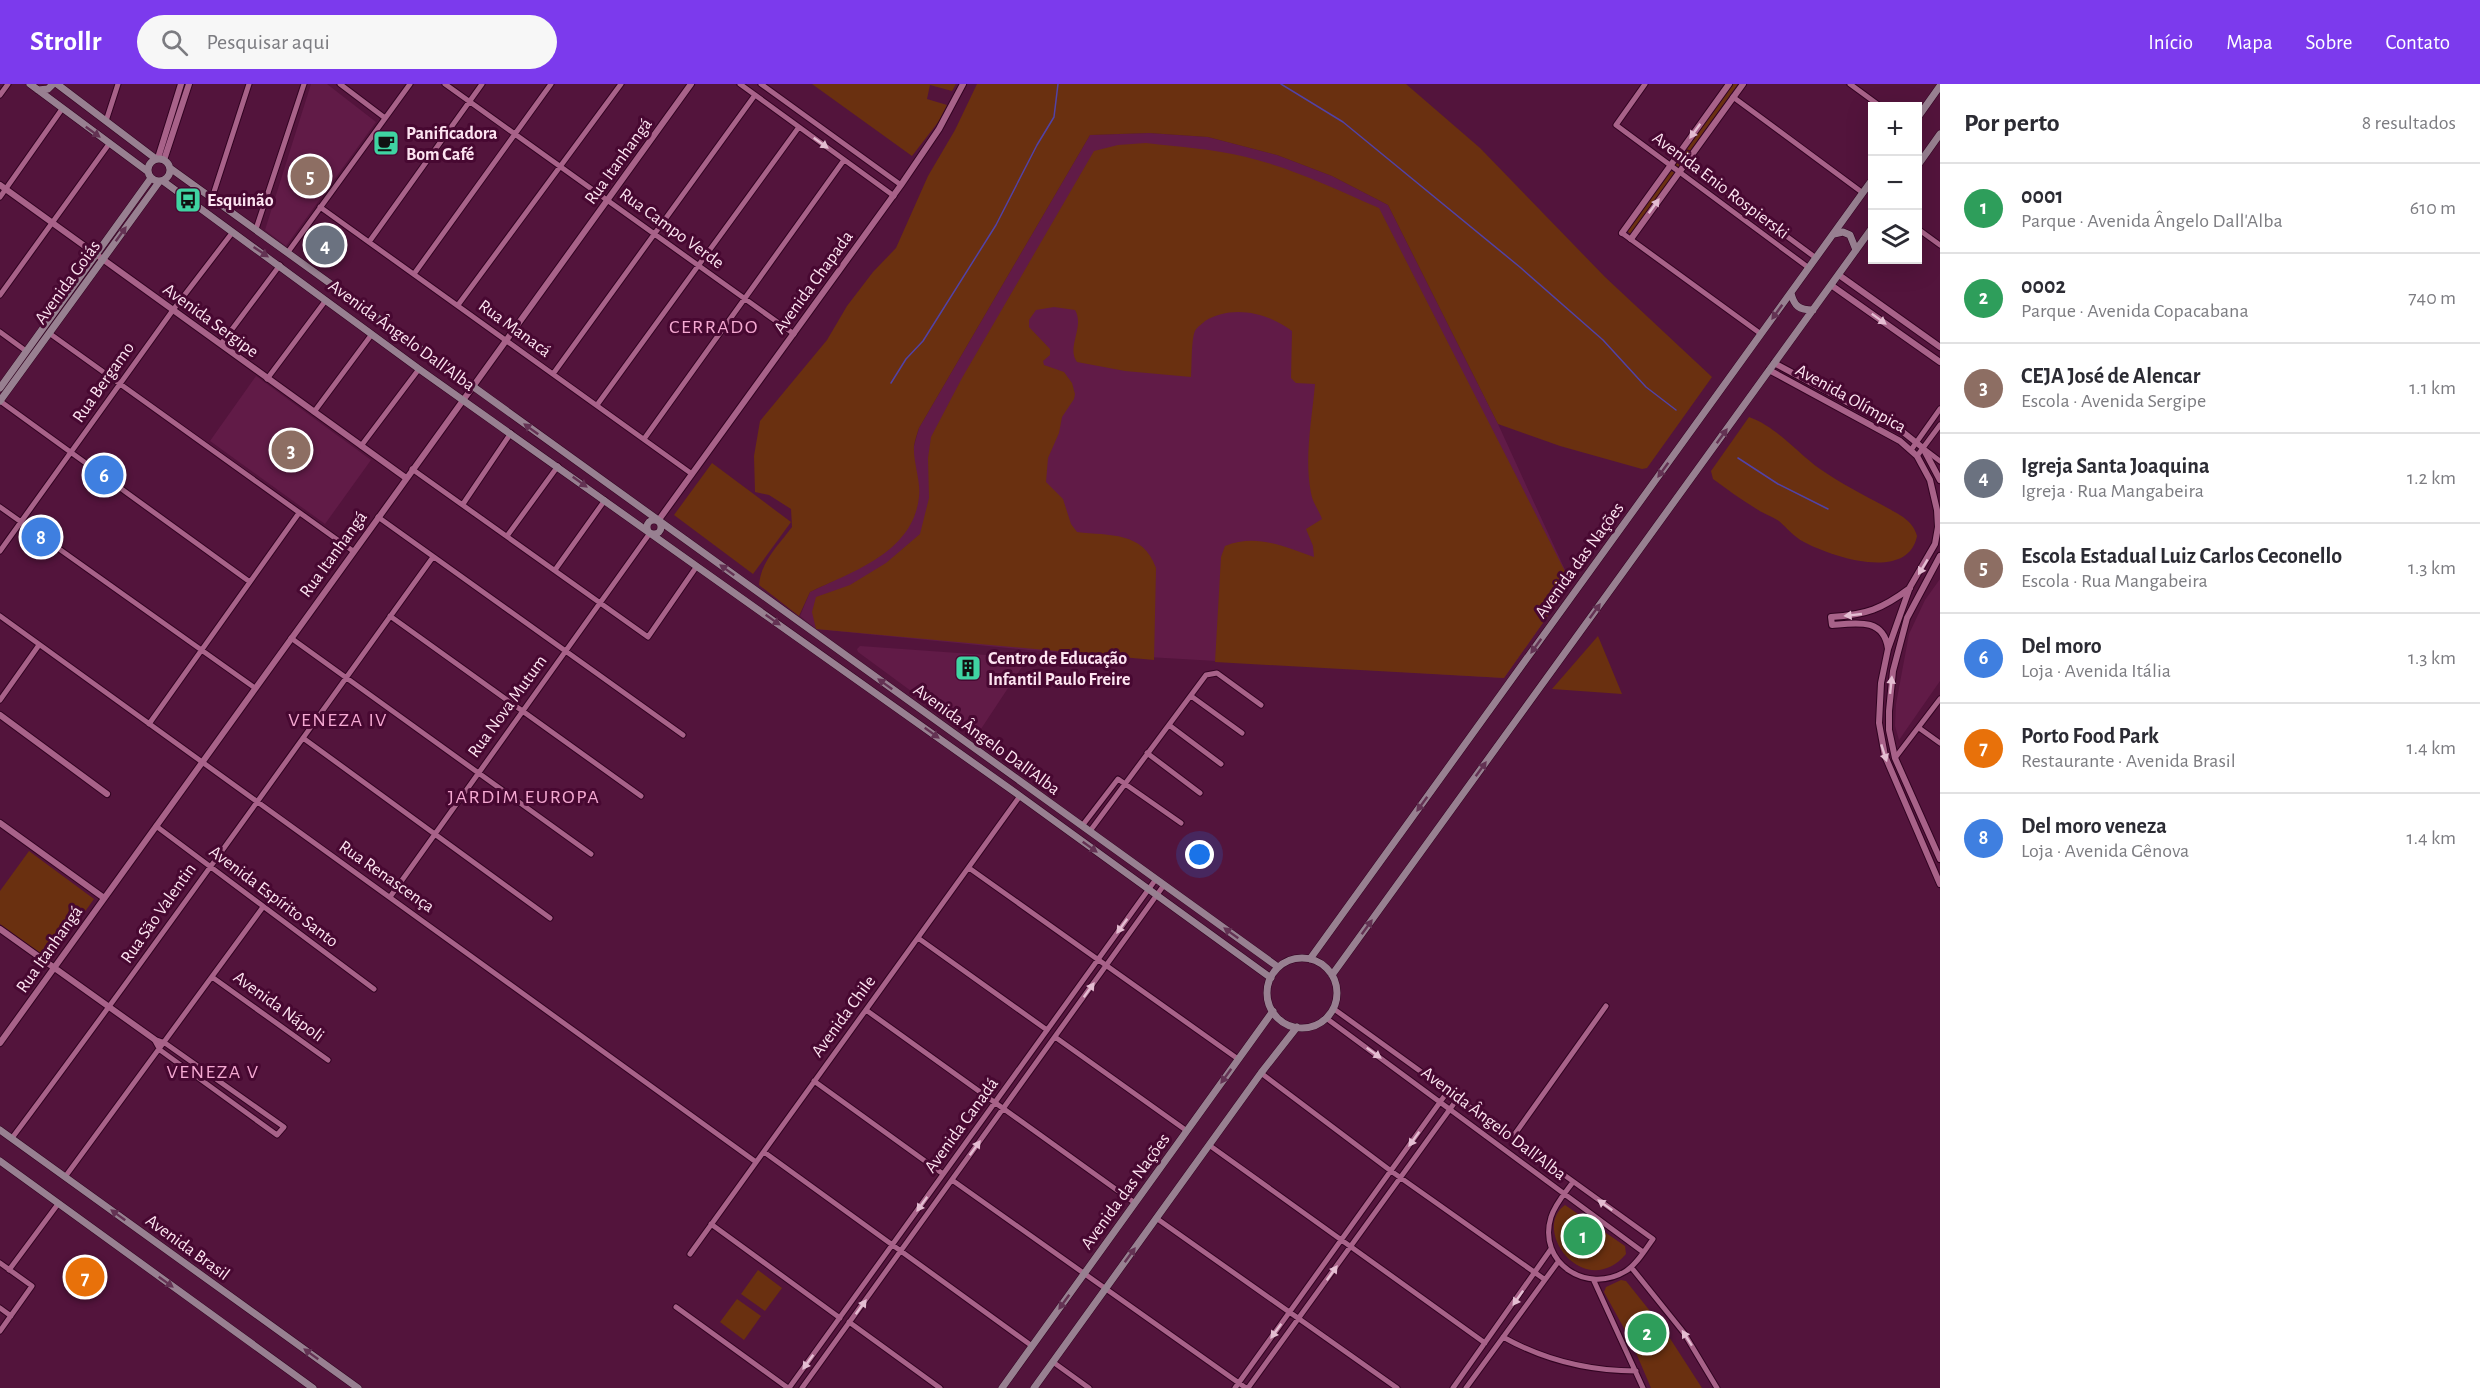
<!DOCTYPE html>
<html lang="pt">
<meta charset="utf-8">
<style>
body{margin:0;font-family:"Alegreya Sans",sans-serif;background:#f7f7f7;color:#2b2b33}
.controls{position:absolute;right:18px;top:18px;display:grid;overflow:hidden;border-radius:0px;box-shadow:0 6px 24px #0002}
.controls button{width:54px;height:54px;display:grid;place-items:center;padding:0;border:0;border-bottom:2px solid #e1e1e2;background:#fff;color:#2b2b33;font:30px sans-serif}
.you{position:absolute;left:1200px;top:771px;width:21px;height:21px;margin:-15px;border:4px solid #fff;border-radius:50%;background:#1a73e8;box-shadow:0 0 0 9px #1a73e833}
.badge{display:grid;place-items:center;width:39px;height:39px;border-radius:50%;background:#7c3aed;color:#fff;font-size:20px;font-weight:700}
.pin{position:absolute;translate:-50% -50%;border:3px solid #fff;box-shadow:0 2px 6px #0006}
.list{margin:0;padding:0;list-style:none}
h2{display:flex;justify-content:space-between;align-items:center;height:78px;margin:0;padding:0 24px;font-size:26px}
h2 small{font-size:20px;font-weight:400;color:#7c7c81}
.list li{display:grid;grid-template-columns:39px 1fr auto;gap:18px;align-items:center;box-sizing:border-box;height:90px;padding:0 24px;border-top:2px solid #e1e1e2}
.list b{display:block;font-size:22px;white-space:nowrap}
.list p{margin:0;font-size:20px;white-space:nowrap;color:#7c7c81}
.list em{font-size:20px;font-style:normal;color:#7c7c81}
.icon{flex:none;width:33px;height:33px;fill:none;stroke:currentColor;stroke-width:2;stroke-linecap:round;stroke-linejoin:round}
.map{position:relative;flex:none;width:1940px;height:1304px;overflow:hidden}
header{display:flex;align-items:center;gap:36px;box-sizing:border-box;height:84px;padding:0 30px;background:#7c3aed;color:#fff}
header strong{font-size:28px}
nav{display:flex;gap:33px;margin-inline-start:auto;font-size:21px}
.search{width:420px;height:54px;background:#f7f7f7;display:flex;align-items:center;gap:15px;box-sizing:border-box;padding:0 21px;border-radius:33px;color:#7c7c81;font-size:22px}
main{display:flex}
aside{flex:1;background:#fff}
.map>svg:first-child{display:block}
.built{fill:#611b47}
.green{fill:#6a3010}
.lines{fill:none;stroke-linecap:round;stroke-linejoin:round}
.stream{stroke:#5242a6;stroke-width:1.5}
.minor-casing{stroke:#310321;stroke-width:7}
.tertiary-casing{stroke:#310321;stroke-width:8}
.secondary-casing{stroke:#310321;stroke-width:8}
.minor{stroke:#a86289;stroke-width:5}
.tertiary{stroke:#a86289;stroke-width:6}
.secondary{stroke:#988091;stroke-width:7}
.oneway{fill:#e4bdd2}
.oneway2{fill:#633253}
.labels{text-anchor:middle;stroke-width:6;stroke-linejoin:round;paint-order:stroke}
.poi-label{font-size:18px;font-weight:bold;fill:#fde4f1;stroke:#470831;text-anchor:start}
.street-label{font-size:18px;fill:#fde4f1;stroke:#470831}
.neighbourhood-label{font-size:20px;letter-spacing:1.5px;fill:#f5a9d2;stroke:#470831}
</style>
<header>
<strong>Strollr</strong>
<div class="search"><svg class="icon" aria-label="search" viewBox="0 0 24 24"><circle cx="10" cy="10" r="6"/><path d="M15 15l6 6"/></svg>Pesquisar aqui</div>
<nav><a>Início</a><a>Mapa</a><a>Sobre</a><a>Contato</a></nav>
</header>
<main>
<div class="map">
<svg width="1940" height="1304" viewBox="0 0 1940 1304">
<rect width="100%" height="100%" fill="#53143c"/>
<path class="built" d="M311,0H327L376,38L286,162L265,146Z
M1149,49L1208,53L1277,71L1332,92L1388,121L1498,340L1571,499L1504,594L1028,566L816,545L800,532L810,508L833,497L914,362L919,344L1090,51Z
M256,292L371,376L325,440L210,357Z
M1940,495V597L1899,656L1895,642L1896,620L1909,550L1925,516Z
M860,562L1028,574L975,654L858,568L857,565Z"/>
<path class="green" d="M812,0H956L952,7L930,1L927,15L947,21L939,37L912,72Z
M977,0H1406L1480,64L1605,193L1712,293L1647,384L1642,385L1560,362L1498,340L1388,121L1332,92L1277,71L1208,53L1149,49L1090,51L919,344C917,350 915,356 914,362C913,379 921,396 919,413C913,468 854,487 810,508L799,532L759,501C761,477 778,462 792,443L791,425L769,411L755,408L754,372L760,337L827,256L847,222L873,188L896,164L928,92L955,46Z
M1732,0H1738L1677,85L1673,82Z
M1146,59C1180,63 1213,65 1246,73C1292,84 1336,105 1379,124L1571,499L1504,594L1215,578L1221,473L1225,462C1257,449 1284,463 1314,473L1313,462L1306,445L1322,435C1319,426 1312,418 1311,409C1304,374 1312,335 1315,300L1296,299L1291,294L1292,247C1269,229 1232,220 1205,237C1202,240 1197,243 1195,247C1191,256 1192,281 1191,293L1125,287L1077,278C1066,263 1085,243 1075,226L1054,223L1036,226L1029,236V243L1050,265V271L1043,277L1044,281L1064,288L1072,299L1075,310L1074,315L1062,333L1059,349L1048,374L1046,398L1063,415L1071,440L1077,448C1110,452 1143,447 1156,484L1154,576L816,545L812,528L816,513L850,501L886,479L920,450L929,414L928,374L931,353L962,294L1094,67L1118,61Z
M1671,87L1675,89L1631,150L1627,147Z
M1749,333C1777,343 1796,368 1820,385C1840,399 1862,410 1884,422C1898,430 1913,436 1917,452C1908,499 1830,472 1804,458C1794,453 1787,444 1779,437C1771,432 1762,429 1755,424C1740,415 1727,405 1713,395L1711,387Z
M712,379L791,438L753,490L674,431Z
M1598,552L1622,610L1552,605Z
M29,767L94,815L50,876L0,840V807Z
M1565,1121L1625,1162L1626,1170C1585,1218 1530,1146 1565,1121Z
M758,1186L782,1204L765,1227L741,1210Z
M1621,1196L1626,1197L1662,1242L1702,1304H1651L1631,1257L1604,1208L1606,1203Z
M737,1215L761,1232L744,1256L720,1238Z"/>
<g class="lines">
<path class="stream" d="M1281,0L1343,38L1521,184L1603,256L1646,303L1676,326
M891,299L906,275L923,257L996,141L1037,61L1054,33L1058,0
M1738,374L1778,400L1828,425"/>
<defs>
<path id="minor" d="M340,0L385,34
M445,0L794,250
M740,0L894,112
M761,0L901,101
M1645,0L1616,41L1809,184
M1850,0L1880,22
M0,11L8,0
M1733,13L1863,109
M106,37L118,0
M1686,78L1816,174
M0,113L62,25
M212,114L249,0
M320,123L692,390
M256,145L304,0
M1918,145L1940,161
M1622,149L1761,250
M369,158L482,0
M288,168L410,0
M414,190L551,0
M0,211L109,60
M458,221L621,0
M0,248L26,267
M49,249L353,467
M221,260L280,181
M553,290L755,11
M267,295L326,216
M0,317L250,498
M597,321L799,43
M314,328L372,250
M644,355L844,76
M361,362L419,285
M1924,365L1940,377
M1911,366L1940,325
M1917,372L1940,341
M412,385L648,553L697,482
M463,420L511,349
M0,423L255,604
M378,433L683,651
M507,452L558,382
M0,467L173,226L232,149
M555,486L605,416
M0,532L756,1078
M390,532L641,712
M291,554L591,770
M1191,612L1242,649
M0,616L39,561
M149,640L299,429
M1169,641L1221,680
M1919,644L1940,659
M303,654L550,834
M1147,669L1200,709
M1895,674L1940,615
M156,742L374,905
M1082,742L1118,695L1181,739
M1090,747L1206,591L1217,589L1261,621
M969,784L1238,975
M390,813L650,449
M918,854L1047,946
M212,893L328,976
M1334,925L1653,1155C1645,1166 1637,1180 1626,1187C1587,1211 1537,1179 1551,1133C1555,1120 1565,1109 1573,1098
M866,926L1135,1119
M1326,934L1643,1168
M1055,953L1187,1047
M154,955L165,959L284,1043L277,1051L160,966Z
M1261,989L1391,1087L1544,1195
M814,997L943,1090
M12,1054C155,863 293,667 433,473
M1512,1054L1606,922
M1209,1061L1485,1259
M764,1068L1032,1262
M65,1093L263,823
M952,1096L1246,1304
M1156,1134L1397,1304
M711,1140L840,1234
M690,1170L1020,712
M0,1179L32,1202L0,1247
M1631,1183L1684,1249L1717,1304
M9,1186L58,1120
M1594,1197L1643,1304
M676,1223L788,1304
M0,1224L11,1232
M849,1238L940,1304
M1503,1253C1544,1276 1589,1287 1636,1287
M1053,1278L1089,1304
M789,1304L1156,795
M802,1304L1164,801
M1235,1304L1448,1007
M1248,1304L1458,1014
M1453,1304L1551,1165
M1466,1304L1558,1178"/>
<path id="tertiary" d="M158,74L181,0
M164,76L189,0
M0,101L406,394
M1622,149L1729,0
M1631,155L1743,0
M1839,191L1940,263
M1831,201L1940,278
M1774,279L1903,348L1923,364L1940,396
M1769,286L1900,357L1917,372L1930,396L1937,426L1938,443L1935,460L1910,503L1888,565L1881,599L1879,639L1885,672L1940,800
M658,437L901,101L939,45L963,0
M1940,472L1907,534L1893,587L1889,627V646L1895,674L1940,775
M1888,565C1884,533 1855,539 1832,541L1831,533C1866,531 1882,525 1910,504
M0,631L107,710
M0,739L104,814
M0,845L154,955
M0,959L691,0"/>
<path id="secondary" d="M30,0L147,87
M57,0L156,75
M38,6L48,5L53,0
M1918,33L1940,2
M148 86a11 11 0 1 1 22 0a11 11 0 1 1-22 0Z
M1918,81L1940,50
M170,84L1278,883
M163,97L419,285L1020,712L1271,894
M1834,150L1843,148L1850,151L1856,166
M1791,209C1794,222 1799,226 1813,226
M0,304L151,94
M0,317L159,98
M647 443a7 7 0 1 1 14 0a7 7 0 1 1-14 0Z
M1267 909a35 35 0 1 1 70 0a35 35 0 1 1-70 0Z
M1310,875L1872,96
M1332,891L1872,144
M0,1046L358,1304
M0,1077L313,1304
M1002,1304L1273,927
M1034,1304L1261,989L1297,943"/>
</defs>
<use href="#minor" class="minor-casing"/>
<use href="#tertiary" class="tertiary-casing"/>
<use href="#secondary" class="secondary-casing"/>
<use href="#minor" class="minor"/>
<use href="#tertiary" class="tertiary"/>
<use href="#secondary" class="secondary"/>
</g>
<defs><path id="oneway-solid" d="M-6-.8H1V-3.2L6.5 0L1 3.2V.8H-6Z" transform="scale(1.5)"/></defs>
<g class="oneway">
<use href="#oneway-solid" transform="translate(1695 47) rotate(126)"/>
<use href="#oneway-solid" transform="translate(821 59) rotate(36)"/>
<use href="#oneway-solid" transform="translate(1654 122) rotate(-54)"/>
<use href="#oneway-solid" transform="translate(1879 235) rotate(36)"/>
<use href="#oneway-solid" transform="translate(1923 483) rotate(121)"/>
<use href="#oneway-solid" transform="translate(1853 531) rotate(174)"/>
<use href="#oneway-solid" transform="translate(1891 601) rotate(-84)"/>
<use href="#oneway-solid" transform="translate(1884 669) rotate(72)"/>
<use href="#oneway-solid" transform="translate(1122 842) rotate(126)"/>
<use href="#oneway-solid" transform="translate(1089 906) rotate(-54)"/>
<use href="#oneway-solid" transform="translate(1374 969) rotate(36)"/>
<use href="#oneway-solid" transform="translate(1414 1055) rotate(126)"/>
<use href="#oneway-solid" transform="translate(975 1064) rotate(-54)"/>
<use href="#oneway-solid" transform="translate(922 1120) rotate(126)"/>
<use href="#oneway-solid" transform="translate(1605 1121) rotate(-144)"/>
<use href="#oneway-solid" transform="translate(1332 1189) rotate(-54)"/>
<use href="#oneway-solid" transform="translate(1518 1214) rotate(125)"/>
<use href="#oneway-solid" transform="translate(861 1223) rotate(-54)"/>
<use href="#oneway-solid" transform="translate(1276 1247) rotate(126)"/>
<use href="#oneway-solid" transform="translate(1687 1254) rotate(-123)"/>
<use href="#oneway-solid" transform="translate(808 1278) rotate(126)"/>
</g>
<g class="oneway2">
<use href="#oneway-solid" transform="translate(93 48) rotate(36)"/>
<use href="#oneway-solid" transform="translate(121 150) rotate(-54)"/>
<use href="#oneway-solid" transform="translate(261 168) rotate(34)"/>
<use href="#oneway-solid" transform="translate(1777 228) rotate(126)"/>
<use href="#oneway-solid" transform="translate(531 345) rotate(-144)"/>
<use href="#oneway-solid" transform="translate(1722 352) rotate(-54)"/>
<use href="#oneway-solid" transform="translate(1663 386) rotate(126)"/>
<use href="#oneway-solid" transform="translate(580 398) rotate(36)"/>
<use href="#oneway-solid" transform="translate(727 486) rotate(-144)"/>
<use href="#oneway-solid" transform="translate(1595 527) rotate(-54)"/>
<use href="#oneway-solid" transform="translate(773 536) rotate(35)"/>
<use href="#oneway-solid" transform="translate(1536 562) rotate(126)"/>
<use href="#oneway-solid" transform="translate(885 600) rotate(-144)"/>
<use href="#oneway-solid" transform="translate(932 649) rotate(36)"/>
<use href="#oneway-solid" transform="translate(1481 685) rotate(-54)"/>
<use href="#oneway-solid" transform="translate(1422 720) rotate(126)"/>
<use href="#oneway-solid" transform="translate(1090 763) rotate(36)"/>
<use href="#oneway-solid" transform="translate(1367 843) rotate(-54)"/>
<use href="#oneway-solid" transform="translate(1231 849) rotate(-144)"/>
<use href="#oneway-solid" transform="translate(1226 992) rotate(126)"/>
<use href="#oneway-solid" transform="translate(118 1131) rotate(-144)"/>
<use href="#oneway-solid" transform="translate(1130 1171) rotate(-54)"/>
<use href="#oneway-solid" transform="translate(166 1198) rotate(36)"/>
<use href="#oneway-solid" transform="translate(1064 1218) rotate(126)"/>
<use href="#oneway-solid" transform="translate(311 1270) rotate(-144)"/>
</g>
<defs>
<symbol id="cafe-square" viewBox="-11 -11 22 22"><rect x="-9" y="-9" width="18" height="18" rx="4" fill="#3fd4a2" stroke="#470831"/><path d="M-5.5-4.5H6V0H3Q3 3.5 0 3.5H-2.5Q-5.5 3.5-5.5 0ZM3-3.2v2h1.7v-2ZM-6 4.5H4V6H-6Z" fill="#111"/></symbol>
<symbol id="bus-square" viewBox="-11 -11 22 22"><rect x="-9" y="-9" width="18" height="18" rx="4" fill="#3fd4a2" stroke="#470831"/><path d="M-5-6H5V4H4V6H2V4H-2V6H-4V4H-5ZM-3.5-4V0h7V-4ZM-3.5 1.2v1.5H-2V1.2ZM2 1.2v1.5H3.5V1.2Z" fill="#111"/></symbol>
<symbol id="building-square" viewBox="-11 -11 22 22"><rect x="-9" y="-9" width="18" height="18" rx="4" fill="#3fd4a2" stroke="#470831"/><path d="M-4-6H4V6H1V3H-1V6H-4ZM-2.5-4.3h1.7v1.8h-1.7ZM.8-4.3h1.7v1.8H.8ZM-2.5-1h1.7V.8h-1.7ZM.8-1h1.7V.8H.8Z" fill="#111"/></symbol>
</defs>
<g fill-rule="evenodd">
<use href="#cafe-square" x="371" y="44" width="30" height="30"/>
<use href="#bus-square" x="173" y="101" width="30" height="30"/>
<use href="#building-square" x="953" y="569" width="30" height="30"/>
</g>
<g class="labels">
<g class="poi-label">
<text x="406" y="55">Panificadora<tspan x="406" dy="21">Bom Café</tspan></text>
<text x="207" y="122">Esquinão</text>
<text x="988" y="580">Centro de Educação<tspan x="988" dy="21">Infantil Paulo Freire</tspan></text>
</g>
<g class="street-label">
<text transform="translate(618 77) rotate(-54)" y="6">Rua Itanhangá</text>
<text transform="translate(1721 101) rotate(37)" y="6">Avenida Enio Rospierski</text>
<text transform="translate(672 144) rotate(36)" y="6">Rua Campo Verde</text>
<text transform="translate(67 198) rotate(-54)" y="6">Avenida Goiás</text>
<text transform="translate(813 198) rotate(-54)" y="6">Avenida Chapada</text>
<text transform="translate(211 236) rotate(36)" y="6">Avenida Sergipe</text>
<text transform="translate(515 244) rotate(36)" y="6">Rua Manacá</text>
<text transform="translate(402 251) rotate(36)" y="6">Avenida Ângelo Dall'Alba</text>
<text transform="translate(103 298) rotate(-55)" y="6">Rua Bergamo</text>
<text transform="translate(1851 314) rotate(29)" y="6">Avenida Olímpica</text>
<text transform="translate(333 470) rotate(-54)" y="6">Rua Itanhangá</text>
<text transform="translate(1579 476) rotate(-54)" y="6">Avenida das Nações</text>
<text transform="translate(507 622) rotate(-54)" y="6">Rua Nova Mutum</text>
<text transform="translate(987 655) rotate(36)" y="6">Avenida Ângelo Dall'Alba</text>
<text transform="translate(387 792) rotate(35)" y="6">Rua Renascença</text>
<text transform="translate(274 812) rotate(37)" y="6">Avenida Espírito Santo</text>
<text transform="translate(158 829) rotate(-55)" y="6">Rua São Valentin</text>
<text transform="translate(49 865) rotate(-55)" y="6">Rua Itanhangá</text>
<text transform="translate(279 922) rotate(36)" y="6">Avenida Nápoli</text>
<text transform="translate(843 932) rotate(-54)" y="6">Avenida Chile</text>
<text transform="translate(1494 1039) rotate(37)" y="6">Avenida Ângelo Dall'Alba</text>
<text transform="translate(961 1041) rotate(-54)" y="6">Avenida Canadá</text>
<text transform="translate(1125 1107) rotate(-54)" y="6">Avenida das Nações</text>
<text transform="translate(188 1163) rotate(36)" y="6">Avenida Brasil</text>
</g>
<g class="neighbourhood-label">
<text x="714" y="249">CERRADO</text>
<text x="338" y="642">VENEZA IV</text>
<text x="524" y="719">JARDIM EUROPA</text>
<text x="213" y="994">VENEZA V</text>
</g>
</g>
</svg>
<div class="controls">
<button>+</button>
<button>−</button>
<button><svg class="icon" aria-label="layers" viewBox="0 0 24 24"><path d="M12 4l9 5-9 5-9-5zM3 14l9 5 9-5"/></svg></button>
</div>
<div class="you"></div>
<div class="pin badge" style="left:1583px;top:1152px;background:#2e9e5b">1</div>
<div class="pin badge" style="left:1647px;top:1249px;background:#2e9e5b">2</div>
<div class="pin badge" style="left:291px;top:366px;background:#8d6e63">3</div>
<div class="pin badge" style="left:325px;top:161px;background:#6b7280">4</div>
<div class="pin badge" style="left:310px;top:92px;background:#8d6e63">5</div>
<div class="pin badge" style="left:104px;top:391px;background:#3f7fe0">6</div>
<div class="pin badge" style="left:85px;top:1193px;background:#e8710a">7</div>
<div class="pin badge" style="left:41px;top:453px;background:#3f7fe0">8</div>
</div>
<aside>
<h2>Por perto<small>8 resultados</small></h2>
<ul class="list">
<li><span class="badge" style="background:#2e9e5b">1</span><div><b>0001</b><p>Parque · Avenida Ângelo Dall'Alba</p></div><em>610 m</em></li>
<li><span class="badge" style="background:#2e9e5b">2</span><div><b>0002</b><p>Parque · Avenida Copacabana</p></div><em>740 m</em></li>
<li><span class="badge" style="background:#8d6e63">3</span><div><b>CEJA José de Alencar</b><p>Escola · Avenida Sergipe</p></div><em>1.1 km</em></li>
<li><span class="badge" style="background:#6b7280">4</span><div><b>Igreja Santa Joaquina</b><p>Igreja · Rua Mangabeira</p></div><em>1.2 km</em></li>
<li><span class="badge" style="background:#8d6e63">5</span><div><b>Escola Estadual Luiz Carlos Ceconello</b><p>Escola · Rua Mangabeira</p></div><em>1.3 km</em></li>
<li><span class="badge" style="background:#3f7fe0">6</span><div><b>Del moro</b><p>Loja · Avenida Itália</p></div><em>1.3 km</em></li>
<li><span class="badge" style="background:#e8710a">7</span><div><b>Porto Food Park</b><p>Restaurante · Avenida Brasil</p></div><em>1.4 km</em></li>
<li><span class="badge" style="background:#3f7fe0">8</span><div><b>Del moro veneza</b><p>Loja · Avenida Gênova</p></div><em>1.4 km</em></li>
</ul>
</aside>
</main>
